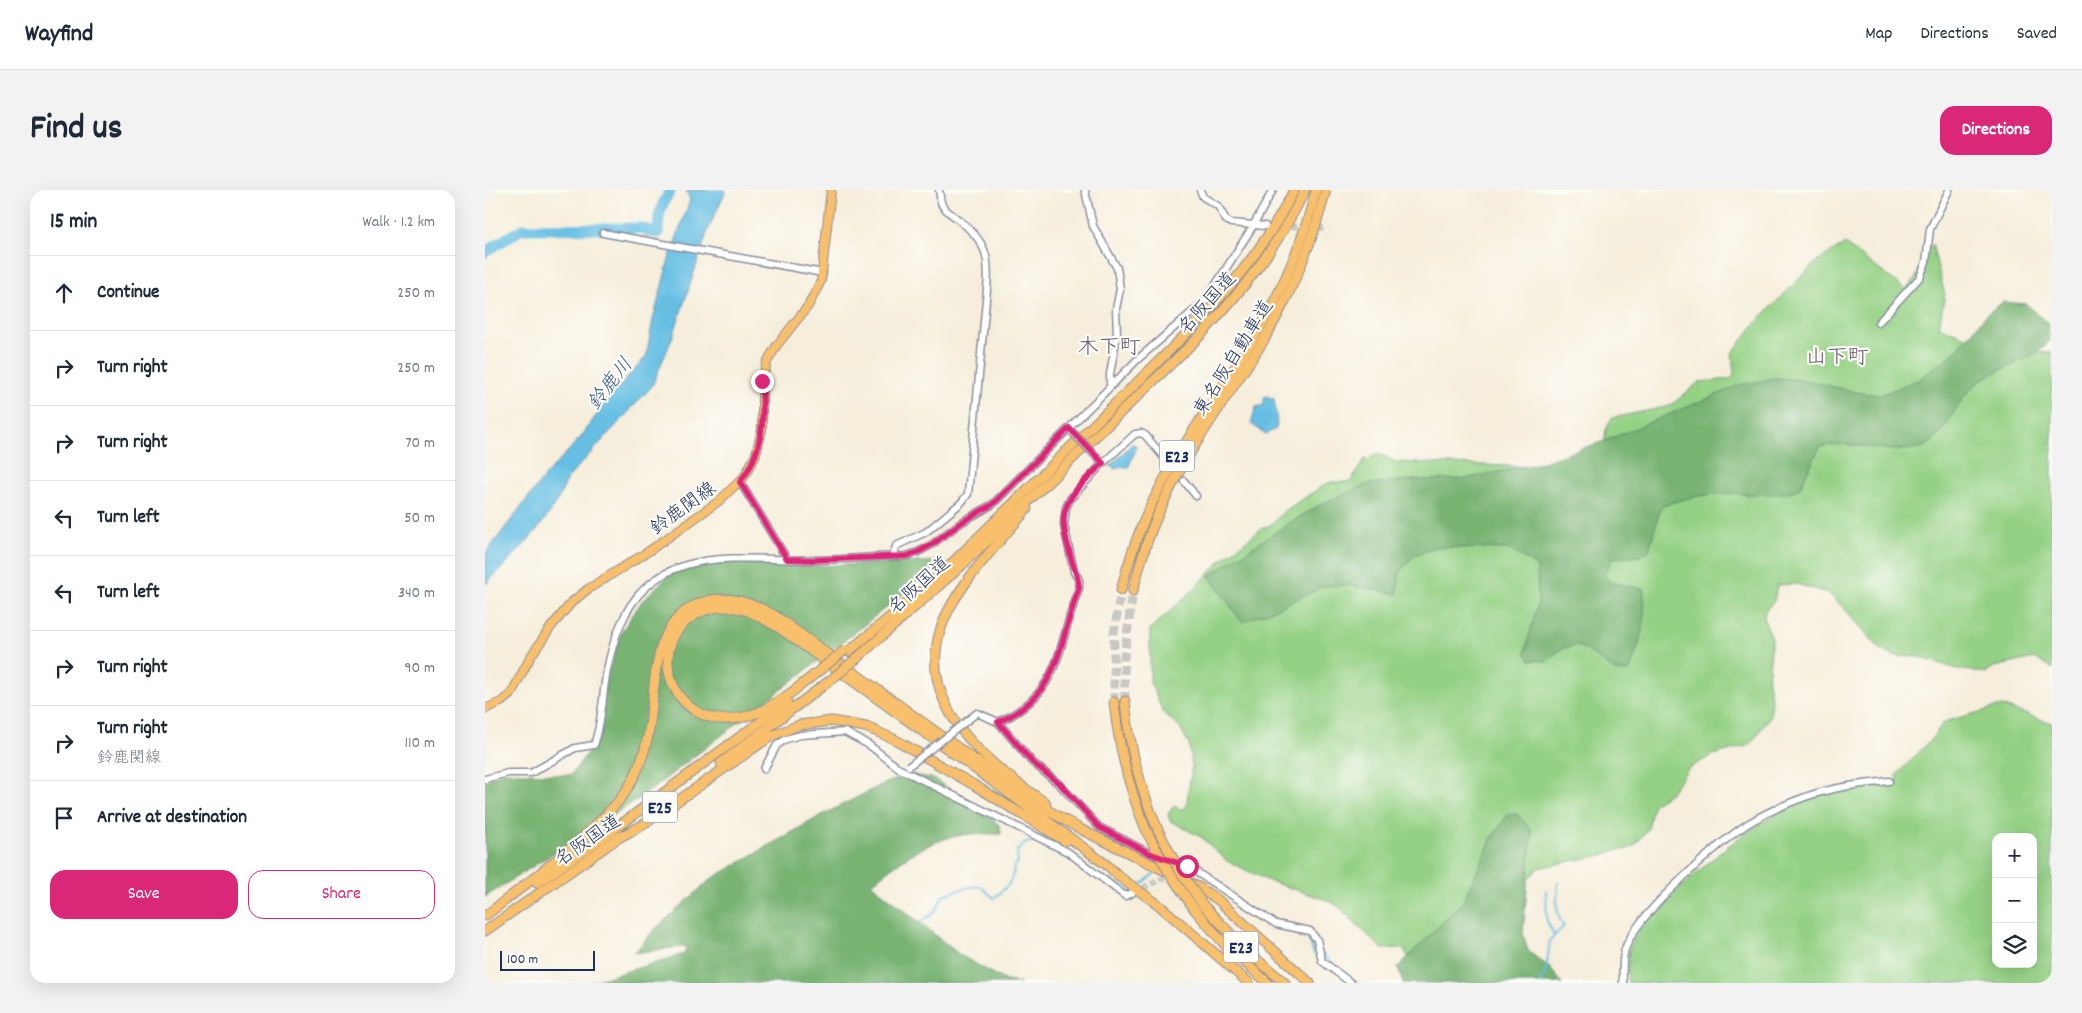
<!DOCTYPE html>
<meta charset="utf-8">
<style>
body{margin:0;font-family:Dekko,"Klee One",sans-serif;background:#f2f2f3;color:#1f2937}
.controls{position:absolute;right:15px;bottom:15px;display:grid;overflow:hidden;border-radius:10px;box-shadow:0 5px 20px #0002}
.controls button{width:45px;height:45px;display:grid;place-items:center;padding:0;border:0;border-bottom:1px solid #e0e1e3;background:#fff;color:#1f2937;font:25px sans-serif}
.scale{position:absolute;left:15px;bottom:12px;width:95px;box-sizing:border-box;padding-left:5px;border:2px solid #1b2f5e;border-top:0;font-size:14px;line-height:18px;white-space:nowrap;color:#1b2f5e;-webkit-text-stroke:4px #fdfcf7;paint-order:stroke}
.stop{position:absolute;width:15px;height:15px;margin:-11px;border:4px solid #db2777;border-radius:50%;background:#fff}
.stop.end{background:#db2777;border-color:#fff;box-shadow:0 1px 5px #0008}
.list{margin:0;padding:0;list-style:none}
h2{display:flex;justify-content:space-between;align-items:center;height:65px;margin:0;padding:0 20px;font-size:21px}
h2 small{font-size:16px;font-weight:400;color:#747a83}
.list li{display:grid;grid-template-columns:32px 1fr auto;gap:15px;align-items:center;box-sizing:border-box;height:75px;padding:0 20px;border-top:1px solid #e0e1e3}
.list b{display:block;font-size:19px;white-space:nowrap}
.list p{margin:0;font-size:16px;white-space:nowrap;color:#747a83}
.list em{font-size:16px;font-style:normal;color:#747a83}
.actions{display:flex;gap:10px;padding:15px 20px}
.actions a{flex:1;padding:11px 0;border:1px solid #db2777;border-radius:15px;text-align:center;font-size:18px;color:#db2777}
.actions .main{background:#db2777;color:#fff}
.icon{flex:none;width:28px;height:28px;fill:none;stroke:currentColor;stroke-width:2;stroke-linecap:round;stroke-linejoin:round}
.map{position:relative;flex:none;width:1567px;height:793px;overflow:hidden;border-radius:15px}
header{display:flex;align-items:center;gap:30px;box-sizing:border-box;height:70px;padding:0 25px;background:#fff;border-bottom:1px solid #e0e1e3}
header strong{font-size:24px}
nav{display:flex;gap:28px;margin-inline-start:auto;font-size:18px}
.intro{display:flex;align-items:center;justify-content:space-between;box-sizing:border-box;height:120px;padding:0 30px}
h1{margin:0;font-size:35px}
.button{padding:12px 22px;border-radius:15px;background:#db2777;color:#fff;font-size:18px;font-weight:700}
main{display:flex;gap:30px;padding:0 30px}
aside{flex:1;background:#fff;border-radius:15px;box-shadow:0 5px 20px #0002}
.map>svg:first-child{display:block}
.green{fill:#95d185;stroke:#588072;fill-rule:evenodd}
.forest{fill:#78b372;stroke:#4a7168}
.water{fill:#66bfe3;stroke:#4077a0}
.lines{fill:none;stroke-linecap:round;stroke-linejoin:round}
.stream{stroke:#66bfe3;stroke-width:2}
.river{stroke:#66bfe3;stroke-width:11}
.minor-tunnel{stroke:#cac8c2;stroke-width:6;stroke-dasharray:6 3;stroke-linecap:butt}
.highway-tunnel{stroke:#cac8c2;stroke-width:9;stroke-dasharray:9 4.5;stroke-linecap:butt}
.minor-casing{stroke:#888e9c;stroke-width:9}
.major-casing{stroke:#888e9c;stroke-width:10}
.highway-casing{stroke:#888e9c;stroke-width:11}
.minor{stroke:#fff;stroke-width:6}
.major{stroke:#f8bf6c;stroke-width:8}
.highway{stroke:#f8bf6c;stroke-width:9}
.minor-bridge-casing{stroke:#888e9c;stroke-width:9;stroke-linecap:butt}
.highway-bridge-casing{stroke:#888e9c;stroke-width:11;stroke-linecap:butt}
.minor-bridge{stroke:#fff;stroke-width:6}
.highway-bridge{stroke:#f8bf6c;stroke-width:9}
.route{stroke:#db2777;stroke-width:6}
.labels{text-anchor:middle;stroke-width:4.5;stroke-linejoin:round;paint-order:stroke}
.shield{fill:#fdfcf7;stroke:#5f6c8c;stroke-width:1}
.shield-label{font-size:18px;font-weight:bold;fill:#1b2f5e}
.street-label{font-size:19px;fill:#1b2f5e;stroke:#fdfcf7}
.water-label{font-size:20px;font-style:italic;fill:#325a86;stroke:#fdfcf7}
.quarter-label{font-size:21px;fill:#64546b;stroke:#fdfcf7}
</style>
<header>
<strong>Wayfind</strong>
<nav><a>Map</a><a>Directions</a><a>Saved</a></nav>
</header>
<div class="intro"><h1>Find us</h1><a class="button">Directions</a></div>
<main>
<aside>
<h2>15 min<small>Walk · 1.2 km</small></h2>
<ul class="list">
<li><svg class="icon" aria-label="ahead" viewBox="0 0 24 24"><path d="M12 20V5M6 11l6-6 6 6"/></svg><div><b>Continue</b></div><em>250 m</em></li>
<li><svg class="icon" aria-label="right" viewBox="0 0 24 24"><path d="M7 20v-9h11M14 6l5 5-5 5"/></svg><div><b>Turn right</b></div><em>250 m</em></li>
<li><svg class="icon" aria-label="right" viewBox="0 0 24 24"><path d="M7 20v-9h11M14 6l5 5-5 5"/></svg><div><b>Turn right</b></div><em>70 m</em></li>
<li><svg class="icon" aria-label="left" viewBox="0 0 24 24"><path d="M17 20v-9H6M10 6l-5 5 5 5"/></svg><div><b>Turn left</b></div><em>50 m</em></li>
<li><svg class="icon" aria-label="left" viewBox="0 0 24 24"><path d="M17 20v-9H6M10 6l-5 5 5 5"/></svg><div><b>Turn left</b></div><em>340 m</em></li>
<li><svg class="icon" aria-label="right" viewBox="0 0 24 24"><path d="M7 20v-9h11M14 6l5 5-5 5"/></svg><div><b>Turn right</b></div><em>90 m</em></li>
<li><svg class="icon" aria-label="right" viewBox="0 0 24 24"><path d="M7 20v-9h11M14 6l5 5-5 5"/></svg><div><b>Turn right</b><p>鈴鹿関線</p></div><em>110 m</em></li>
<li><svg class="icon" aria-label="arrive" viewBox="0 0 24 24"><path d="M6 21V4h12l-3 4 3 4H6"/></svg><div><b>Arrive at destination</b></div></li>
</ul>
<div class="actions"><a class="main">Save</a><a>Share</a></div>
</aside>
<div class="map">
<svg width="1567" height="793" viewBox="0 0 1567 793">
<rect width="100%" height="100%" fill="#fdfcf7"/>
<filter id="ink" filterUnits="userSpaceOnUse"><feTurbulence type="fractalNoise" baseFrequency=".02" numOctaves="2"/><feDisplacementMap in="SourceGraphic" scale="10" xChannelSelector="R" yChannelSelector="G"/><feConvolveMatrix kernelMatrix="1 2 1 2 8 2 1 2 1" color-interpolation-filters="sRGB"/></filter>
<filter id="wash" filterUnits="userSpaceOnUse"><feTurbulence type="fractalNoise" baseFrequency=".0096" numOctaves="4" result="noise"/><feDisplacementMap in="SourceGraphic" scale="20" xChannelSelector="R" yChannelSelector="G"/><feGaussianBlur stdDeviation="1.12" result="paint"/><feColorMatrix in="noise" values="0 0 0 0 0 0 0 0 0 0 0 0 0 0 0 0 0 1.4 0 .05"/><feComposite in="paint" operator="in"/></filter>
<g filter="url(#wash)">
<rect width="100%" height="100%" fill="#f6eedb"/>
<path class="green" d="M1360,54L1420,99L1430,89L1447,54L1460,105L1454,136L1519,163L1530,164L1567,162V479L1549,468L1510,477L1502,483L1472,479L1434,467L1408,466L1394,458L1359,418L1343,403L1311,394L1292,395L1289,411L1280,421L1279,429L1287,449L1283,491L1287,512L1285,527L1265,555L1228,565L1204,578L1186,602L1168,614L1163,639L1151,654L1143,659L1130,660L1117,665L1053,678L1037,697L930,776L917,758L897,759L853,716L842,710L784,691L742,671L716,647L685,631L683,624L689,616L696,619L701,617L707,576L704,554L696,539L678,522L665,492V439L704,404L739,368L776,339L787,334L798,322L839,295L846,292H865L880,269L884,270L888,265L895,264L911,272L1052,277L1119,253L1121,239L1127,228L1185,216L1214,192L1245,189L1249,185L1247,163L1276,127L1332,71Z
M1516,516L1567,533V793H1143C1142,780 1141,767 1146,755C1154,735 1176,715 1192,701C1232,664 1273,627 1325,609C1337,605 1350,601 1362,599C1380,597 1396,596 1414,589L1411,585L1444,552L1459,532ZM1511,647H1548V774H1511Z"/>
<path class="forest" d="M1518,112L1541,114L1563,133L1565,151C1561,155 1556,160 1551,163C1529,177 1499,182 1482,203C1472,215 1455,251 1440,256C1406,268 1370,248 1335,257L1314,299C1287,309 1257,302 1229,304C1211,306 1192,310 1176,317L1164,360L1155,366L1127,368L1119,385L1125,392L1158,399C1163,427 1154,456 1144,482L1130,481L1102,460L1091,455L1077,459L1061,471L1045,470L1040,463L1053,411L1052,376L1023,359L951,357L930,365L915,381L912,404L863,395L840,396L786,421L757,432L724,386L806,332L842,311L883,294L926,290L979,289L1052,274L1122,250L1255,195L1290,188L1321,190L1370,202L1395,205L1433,190L1470,162L1502,124Z
M244,371L328,376L459,371L359,451L158,606L0,707V591L18,582L86,585L111,551L121,490L137,441L157,411L186,383Z
M426,584L449,589L496,620L515,636L516,644C504,644 490,643 477,645C442,650 413,672 386,694L475,765L521,791L536,793H103L199,764L202,756L149,763L167,742L226,689L335,626L398,594Z
M1024,623L1032,624L1047,641L1038,743L1043,761L1064,777L1077,793H918L913,777L977,713L1008,646Z"/>
<path class="water" d="M201,0H241L223,40L188,146L167,196L82,289C67,331 30,364 0,395V364L59,287L96,247L122,210L161,167L168,130L184,69L205,10Z
M782,206L789,209L792,234L791,239L781,244L766,234L771,217L779,215V207Z
M647,254H650L652,257L643,278L636,277L630,279L625,276Z"/>
<g class="lines">
<path class="stream" d="M696,678L722,693
M624,690L646,701
M657,694L670,683
M1061,701L1062,731L1069,745
M436,732L450,722L458,705C471,701 482,696 495,696L509,708C521,698 529,692 529,675L533,673L532,661L539,654L546,651L589,671
M785,734L789,737L823,747L829,765
M838,764L846,773L872,793
M1055,793L1061,781L1065,750L1079,736C1069,725 1072,708 1073,693"/>
<path class="river" d="M37,39L156,38C163,39 167,44 173,43L174,26L179,11L186,0
M0,62L32,42"/>
</g>
</g>
<g filter="url(#ink)">
<g class="lines">
<path class="minor-tunnel" d="M797,36L839,38
M650,702L689,683"/>
<path class="highway-tunnel" d="M640,511L639,467L648,401
M629,512V443L636,400"/>
<defs>
<path id="minor" d="M600,0L608,36L632,78L635,99L631,119L632,145L625,184V195
M715,0L718,7L733,16L741,30L746,33L780,36
M118,43L338,83
M1393,133L1435,87L1441,72L1445,39L1464,0
M699,291L711,306
M255,292L302,369
M408,366L411,356L441,342L476,313L483,304L502,99C505,67 501,51 475,31C470,26 460,21 457,15C455,11 455,5 454,0
M492,523L513,532C577,505 573,453 594,398V390L589,382L579,335L581,318L585,309L618,273L650,244L656,243L660,245L682,271
M513,532L547,572L575,595L614,637L666,664L702,676L791,734L825,741L832,750L837,771L866,793
M279,579L292,555L301,549L316,545L360,542L384,555L415,579L583,662L640,706L647,703
M0,589L23,583H46L90,558L109,555C118,530 117,505 122,480C125,465 129,450 135,436C169,352 255,370 327,370C359,370 391,366 422,366L433,362L446,355L477,332L508,314L653,169L721,110L768,36L788,0
M1138,793C1138,779 1136,765 1143,752C1158,720 1233,653 1264,633C1282,622 1303,613 1323,606C1349,597 1376,594 1404,591"/>
<path id="major" d="M0,519L16,512L26,504L46,466L66,437L87,412L103,399L164,361L234,311L259,287L270,267L277,240V191L282,172L292,155L323,116L336,91L346,0"/>
<path id="highway" d="M542,319C518,348 486,381 467,414C416,503 494,569 561,613
M636,400C643,374 651,348 662,324C691,260 734,204 771,145
M648,401C654,377 661,352 671,329C698,265 742,208 779,150
M363,462L435,402L468,372C524,317 580,263 636,208C701,145 768,83 809,0
M371,469L474,378L715,146C756,102 794,55 820,0
M335,480C312,498 288,520 258,527C187,545 152,449 218,421C233,415 248,416 263,421C273,425 283,432 293,437L554,625L623,676L636,688
M640,511C644,557 655,598 673,640
M629,512C634,559 644,601 663,644
M236,573L347,489
M133,648L158,635L286,546L314,535L347,531L381,537L411,550L489,595L580,651
M633,686L674,715L764,793
M52,693L127,641L302,512
M718,715L763,762L800,793
M710,720L741,756L783,793
M0,726C34,700 68,674 100,645C114,631 130,618 141,601C154,581 162,557 165,534C171,490 167,426 221,411C245,405 267,413 289,425L544,609L595,639L715,698L733,710L825,793
M0,741L136,646"/>
</defs>
<use href="#minor" class="minor-casing"/>
<use href="#major" class="major-casing"/>
<use href="#highway" class="highway-casing"/>
<use href="#minor" class="minor"/>
<use href="#major" class="major"/>
<use href="#highway" class="highway"/>
<defs>
<path id="minor-bridge" d="M587,242L615,270
M424,576L492,523"/>
<path id="highway-bridge" d="M771,145C798,99 818,52 831,0
M779,150C807,102 827,54 841,0
M335,480L360,460
M347,489L371,469
M673,640L693,678L718,715
M663,644L683,681L710,720"/>
</defs>
<use href="#minor-bridge" class="minor-bridge-casing"/>
<use href="#highway-bridge" class="highway-bridge-casing"/>
<use href="#minor-bridge" class="minor-bridge"/>
<use href="#highway-bridge" class="highway-bridge"/>
</g>
</g>
<g class="lines" filter="url(#ink)">
<path class="route" d="M277,191C279,228 279,262 255,292L302,369L328,370L422,366L433,362L446,355L477,332L508,314L584,238L618,273C604,287 581,305 579,326C577,339 583,355 586,368C588,378 594,387 594,398C573,453 576,506 513,532L547,572L576,595L614,637L666,664L702,676"/>
</g>
<g class="labels">
<g class="shield">
<rect x="674.5" y="250.5" width="35" height="31" rx="4"/>
<rect x="157.5" y="601.5" width="35" height="31" rx="4"/>
<rect x="738.5" y="741.5" width="35" height="31" rx="4"/>
</g>
<g class="shield-label">
<text x="692" y="272">E23</text>
<text x="175" y="623">E25</text>
<text x="756" y="763">E23</text>
</g>
<g class="street-label">
<text transform="translate(721 112) rotate(-48)" y="7">名阪国道</text>
<text transform="translate(747 167) rotate(-58)" y="7">東名阪自動車道</text>
<text transform="translate(197 317) rotate(-36)" y="7">鈴鹿関線</text>
<text transform="translate(433 394) rotate(-42)" y="7">名阪国道</text>
<text transform="translate(102 649) rotate(-35)" y="7">名阪国道</text>
</g>
<g class="water-label">
<text transform="translate(124 193) rotate(-52)" y="7">鈴鹿川</text>
</g>
<g class="quarter-label">
<text x="624" y="163">木下町</text>
<text x="1352" y="173">山下町</text>
</g>
</g>
</svg>
<div class="controls">
<button>+</button>
<button>−</button>
<button><svg class="icon" aria-label="layers" viewBox="0 0 24 24"><path d="M12 4l9 5-9 5-9-5zM3 14l9 5 9-5"/></svg></button>
</div>
<div class="scale">100 m</div>
<div class="stop" style="left:702px;top:676px"></div>
<div class="stop end" style="left:277px;top:191px"></div>
</div>
</main>
